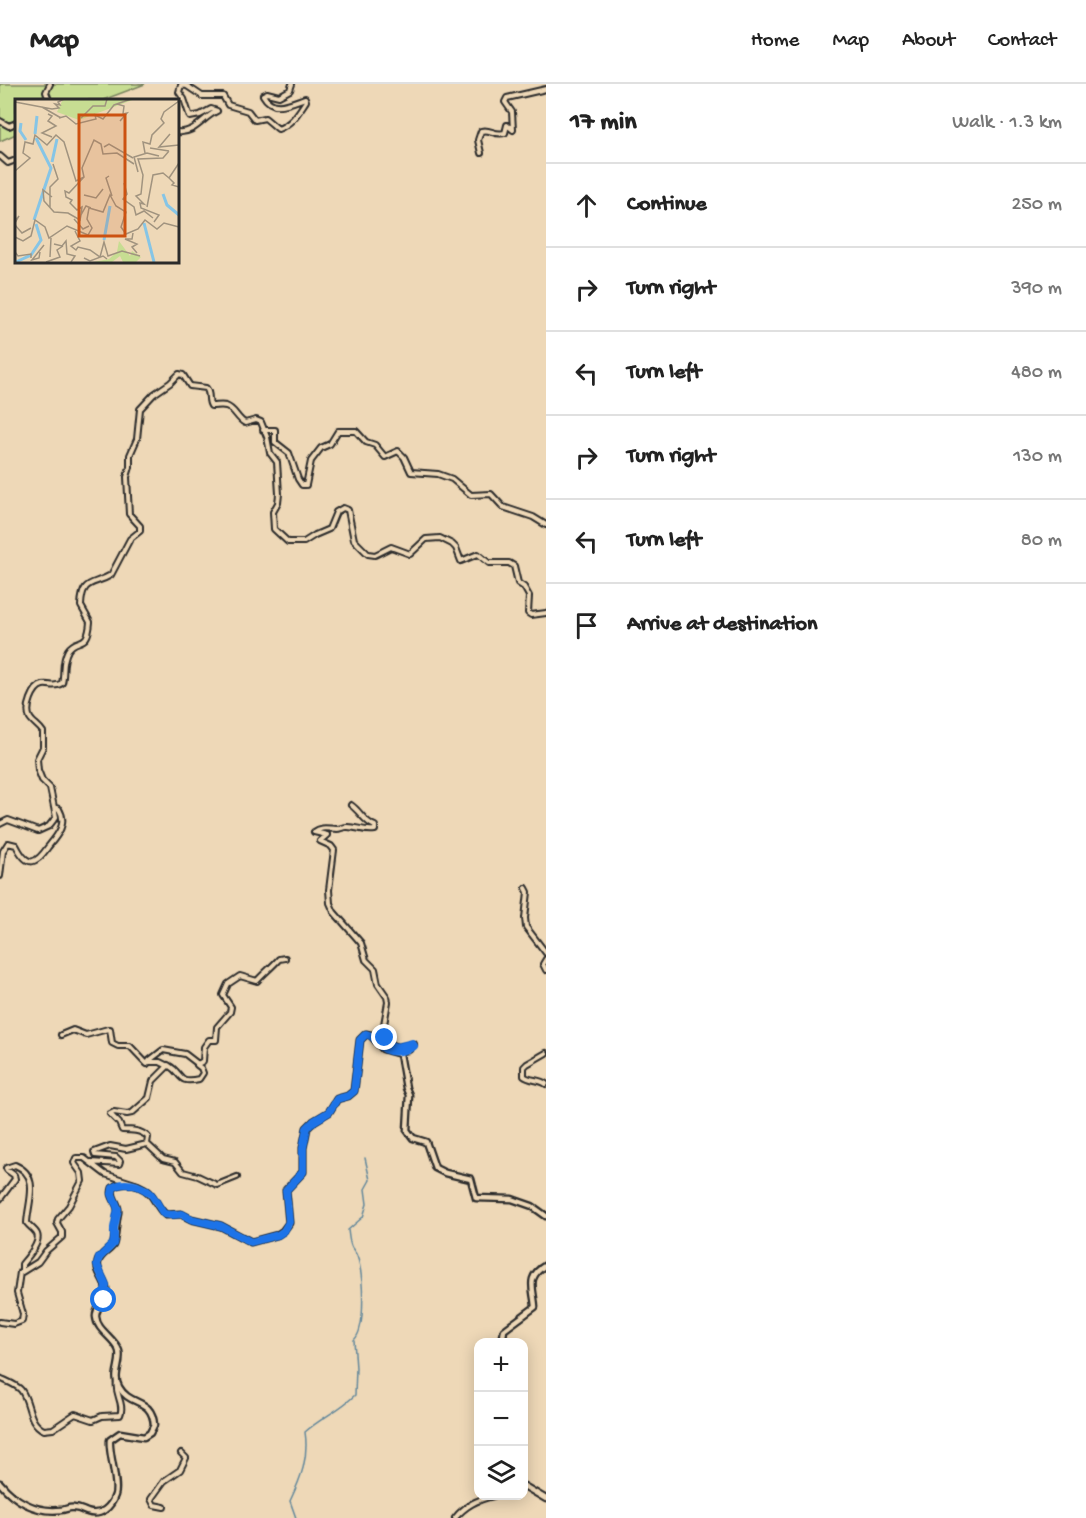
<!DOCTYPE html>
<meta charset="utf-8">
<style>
body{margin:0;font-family:"Gochi Hand",sans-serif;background:#f2f2f2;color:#222}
.controls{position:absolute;right:18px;bottom:18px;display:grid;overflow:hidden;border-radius:12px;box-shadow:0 3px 15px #0003}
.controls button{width:54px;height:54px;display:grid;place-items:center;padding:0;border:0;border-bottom:2px solid #e0e0e0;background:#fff;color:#222;font:30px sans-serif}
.stop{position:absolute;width:18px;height:18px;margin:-14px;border:4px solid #1a73e8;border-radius:50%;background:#fff}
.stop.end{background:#1a73e8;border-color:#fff;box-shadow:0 2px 6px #0008}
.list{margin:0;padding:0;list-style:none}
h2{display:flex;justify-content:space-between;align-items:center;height:78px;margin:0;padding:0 24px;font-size:26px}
h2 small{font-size:20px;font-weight:400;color:#767676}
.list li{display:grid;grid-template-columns:39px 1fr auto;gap:18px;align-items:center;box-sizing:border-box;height:84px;padding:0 24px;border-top:2px solid #e0e0e0}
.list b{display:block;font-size:22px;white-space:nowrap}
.list em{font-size:20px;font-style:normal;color:#767676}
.icon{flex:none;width:33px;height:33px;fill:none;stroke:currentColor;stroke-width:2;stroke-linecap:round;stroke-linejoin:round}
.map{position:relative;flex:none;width:546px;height:1434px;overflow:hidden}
header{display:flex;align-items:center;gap:36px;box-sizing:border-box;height:84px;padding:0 30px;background:#fff;border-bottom:2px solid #e0e0e0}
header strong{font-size:28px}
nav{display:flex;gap:33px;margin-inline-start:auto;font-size:21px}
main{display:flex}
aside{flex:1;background:#fff}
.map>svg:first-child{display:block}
.green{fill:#c7dd92;stroke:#79845e;stroke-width:1.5}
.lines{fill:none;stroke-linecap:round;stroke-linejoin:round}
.stream{stroke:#62879b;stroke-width:1.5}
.minor-casing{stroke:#2b2b2b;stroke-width:8}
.tertiary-casing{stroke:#2b2b2b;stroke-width:9}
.minor{stroke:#eed8b7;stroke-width:4}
.tertiary{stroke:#eed8b7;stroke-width:4.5}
.route{stroke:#1a73e8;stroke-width:8}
.inset-river{fill:none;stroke:#86c5e6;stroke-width:3}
.inset-road{fill:none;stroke:#a0937f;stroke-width:1.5}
.view{fill:#cc5211;fill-opacity:0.15;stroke:#cc5211;stroke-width:3}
.inset-edge{fill:none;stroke:#2b2b2b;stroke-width:3}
</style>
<header>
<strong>Map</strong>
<nav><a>Home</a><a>Map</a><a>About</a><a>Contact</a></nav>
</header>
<main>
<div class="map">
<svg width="546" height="1434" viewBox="0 0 546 1434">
<rect width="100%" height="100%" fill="#eed8b7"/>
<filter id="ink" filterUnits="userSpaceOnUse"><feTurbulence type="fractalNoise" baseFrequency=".0167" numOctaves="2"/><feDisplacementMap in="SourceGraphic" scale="12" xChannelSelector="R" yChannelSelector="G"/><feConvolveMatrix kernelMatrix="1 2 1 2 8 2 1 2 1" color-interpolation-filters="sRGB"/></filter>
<g filter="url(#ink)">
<path class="green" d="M0,0H145L103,16H16V50L0,57Z"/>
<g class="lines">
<path class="stream" d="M296,1434L290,1417C301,1394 309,1374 305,1348C321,1334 340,1326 355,1311L356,1284L354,1256C367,1244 363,1188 357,1172C356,1169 354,1167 352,1164C349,1159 349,1152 348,1146L363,1133L367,1120L365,1105L370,1096L365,1074"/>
<defs>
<path id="minor" d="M49,16L46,8L50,0
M0,37L9,42L16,39
M177,48C195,50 202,34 217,27L211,25L200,31L190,33L184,15L179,8L181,1L187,2L202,12H223L228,21L248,27L255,36L265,34L278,45C292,40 298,29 306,17L305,14C290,19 273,29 263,11L267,9L279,12L290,6L292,0
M481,69L478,56L481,47C490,44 494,52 505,49L507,41L513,46L512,28L505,18L507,14L546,5
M0,72L8,79L16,76
M263,346H275V358L289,369L298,395L302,401H306L311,377L321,364L330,360L338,347H356L366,358L375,361L385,373L398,367L404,373L411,388L438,390L452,395L471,411L491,410L503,423L533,433L546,441
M351,721C360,727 364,738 375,742V746C364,748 355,742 346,743C343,743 340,745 337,745C328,745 322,742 314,748L327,751L320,757L331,762L334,766L329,806L330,819L334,828L361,859L366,876L375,885L378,900L387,913L388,918L383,946L387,959L397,963L414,960L409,966L397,968
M0,740L8,736L38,747L49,742L56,733L50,704L42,696L38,686L37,675L43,663V648C39,642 33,639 30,634C25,625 33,603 43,601C51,600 55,604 62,599C65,588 61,579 68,566C77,552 88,566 90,538L81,522C82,494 93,502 111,491L130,455L140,447V442L129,430L127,393L130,383V371L137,355L140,325L154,310L170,299L179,290L183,291L190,302L206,304C211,310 207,316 211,322C216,322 222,321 226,322C235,325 237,335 245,339L256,336L261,338L267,353L270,369L277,378L279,410L278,419L273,428L274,445L288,458H304L315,451L329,445L336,428L343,424L348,426L354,456L368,470L375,471L391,463L410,470L426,455L440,454L452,460L456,464L461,477L478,470L489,479H509L514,482L518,499L524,503L529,512L528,529L531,531L546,529
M0,792L3,767L8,759L16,761C27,783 35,782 48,763C57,752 68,740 59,725L56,724
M526,804L528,808L525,834L526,843L546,869
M546,875L543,880L546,886
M61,951L73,946L86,951L108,945H110L112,959L118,962H130L147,980L150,976L163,966L185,970L198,980L203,977L204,963L209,956H216L217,943L230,928L231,923L223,911L228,900L240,892L257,897C264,889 272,883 279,875L285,874
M546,969L527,980L524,983V992C530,997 539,995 546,1000
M168,981C184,990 176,1000 199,995L203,989L201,984L197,981
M147,1060L163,1075L175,1078L183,1088L198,1092L217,1101L237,1093
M91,1078L119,1080L120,1077L116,1073L95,1071L94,1068L110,1062L126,1065L147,1060L148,1053C141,1046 131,1046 122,1046L119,1039L110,1030L114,1028L127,1030L132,1029L149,1014L153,997L168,982L160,978H149
M0,1115L15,1095L14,1091L7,1086L6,1084L15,1081C41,1092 28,1117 27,1139C30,1143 35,1146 37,1150C41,1159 27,1174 22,1180V1188L38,1178L46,1167L62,1153V1148L57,1139L58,1135L69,1122L82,1097L81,1089L74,1079L76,1074H84L105,1090L138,1101
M0,1238L14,1240L22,1237L23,1230L17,1209L20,1188
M0,1294C6,1297 17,1301 21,1306C31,1319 27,1338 44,1346L53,1345L75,1330L93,1336L102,1332L120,1331C125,1320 114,1309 117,1298
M164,1423L154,1421L151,1415L164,1397L180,1386L186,1374L181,1369
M455,1434C466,1421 477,1416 493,1412"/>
<path id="tertiary" d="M504,1258L503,1253L504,1246L535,1223C534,1205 525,1193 546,1181
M0,1399C15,1417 36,1429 61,1426C65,1426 69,1423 74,1424C80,1424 83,1427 87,1428C101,1433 111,1423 115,1411C119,1399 108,1368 110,1356L120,1349L144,1353L150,1349L154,1341C152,1313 130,1323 119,1303C112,1291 122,1280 119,1267C115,1254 97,1247 96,1233C95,1225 104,1217 106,1208C108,1197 95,1189 98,1178C100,1170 109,1167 113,1161C115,1158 116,1136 118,1129C120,1119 109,1114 113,1104C124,1095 144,1101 152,1112C157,1119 159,1126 166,1131L181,1130L191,1135L221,1142L251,1158L277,1151L283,1147L289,1139L286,1106L303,1088V1064L307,1044L314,1037L329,1028L337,1015L348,1012L354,1007L360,956L366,950L371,951L383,965L400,970L406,1004L409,1011L407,1046L413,1054L426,1058L435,1084L445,1089L471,1095L476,1114L512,1115L532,1122L546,1132
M524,1402L546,1415"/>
</defs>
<use href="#minor" class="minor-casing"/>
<use href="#tertiary" class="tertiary-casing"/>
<use href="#minor" class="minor"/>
<use href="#tertiary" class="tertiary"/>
</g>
</g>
<g class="lines" filter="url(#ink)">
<path class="route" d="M104,1216L106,1201L97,1181L99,1174L113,1160L114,1156V1144L118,1125L112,1110L113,1104C123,1096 140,1101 150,1109C156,1115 159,1124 164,1130L171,1131L182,1130L191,1135L221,1142L251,1158L278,1151L284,1147L289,1138L286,1106L303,1088V1064L307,1044L314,1037L329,1028L337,1015L348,1012L354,1007L360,956L366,950C381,954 379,971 400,967C406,966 410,966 414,962L412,959C401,962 390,967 385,954"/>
</g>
<g transform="translate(15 15)">
<rect width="164" height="164" fill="#eed8b7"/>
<path d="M48,0H120L64,21L42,13ZM104,142L115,157L117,152L126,158L121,163H108L105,157L97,163H79L94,160L102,153Z" fill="#c7dd92"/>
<path class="inset-river" d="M6,24L5,32L11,41M20,35L22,17M37,63L42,40M148,95L152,106L164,116M19,121L36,69L21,39M129,124L139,163M89,141L95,107M1,163L16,156L26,141L21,125"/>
<path class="inset-road" d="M0,3L37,10L44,9L40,5L45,6L43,3L49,0M102,5L109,7L108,15L112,14L105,22M27,8L46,19M33,15L37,17L33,22L41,27L27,34L37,38M44,19L51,17L61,25L81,20L80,16L88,20L99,6L116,0M66,19L78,7H90L92,0M155,35L144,48L164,46M89,48L94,45L118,59M135,49L154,52M130,54L128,43L135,45L137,36L149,24L146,20L149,13L164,2M164,64L154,79L159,84L157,86L164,88M0,72L15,59L8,54L10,43L18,45L20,36L32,46L41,36L49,43L61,82L69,78L67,69L79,41L86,45L88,55L102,54L119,65M123,73L119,58L132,54L144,57M94,77L91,79L97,97M69,78L54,94L50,92L51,98L57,101L55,104L62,111L67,108L66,116L71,107L76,109M109,84L112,95L108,100L119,108L121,116L129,112L138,119M69,96L81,99L88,90M37,98L28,91L29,102L39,113L53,114L65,121L66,116M132,108L138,76L148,74L154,79M35,109V88L43,80L38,65M0,116L1,121L4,117L0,124M59,120L68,130L74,127M139,123L144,116L126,109L125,104L129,105L121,97L126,95L128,76L123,60L148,59L154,52M0,126L7,134L16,129M60,132L65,142L56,147L61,151L63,148L75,151L85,158L89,143L93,157L107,152L125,157M118,134L117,140H110L122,145L117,148L122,154M0,138L8,142L16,137L20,121L30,128L34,139L52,127L73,136L77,129L72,120L74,109L88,113L95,96L101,107L111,113L106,128L111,135L123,130L130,121L142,130L149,124L164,128M39,145L47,147L51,142L52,155L60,157L56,163M0,153L3,157L16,155V159M25,153L24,159L17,161L29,146M35,158L36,139M69,159L75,162L88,157L92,160M31,163L45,158L42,151L48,147"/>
<path class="view" d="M64,16H110V137H64Z"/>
<rect width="164" height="164" class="inset-edge"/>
</g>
</svg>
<div class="controls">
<button>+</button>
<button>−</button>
<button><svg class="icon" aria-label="layers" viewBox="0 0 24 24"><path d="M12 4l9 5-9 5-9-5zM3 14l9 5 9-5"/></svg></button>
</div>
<div class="stop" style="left:104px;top:1216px"></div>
<div class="stop end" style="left:385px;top:954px"></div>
</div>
<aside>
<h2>17 min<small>Walk · 1.3 km</small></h2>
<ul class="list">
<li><svg class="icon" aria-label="ahead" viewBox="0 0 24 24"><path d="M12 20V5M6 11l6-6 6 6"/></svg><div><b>Continue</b></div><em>250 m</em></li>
<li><svg class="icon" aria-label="right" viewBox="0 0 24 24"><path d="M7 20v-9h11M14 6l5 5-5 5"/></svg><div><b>Turn right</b></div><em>390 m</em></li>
<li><svg class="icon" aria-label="left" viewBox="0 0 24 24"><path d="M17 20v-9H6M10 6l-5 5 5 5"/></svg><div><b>Turn left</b></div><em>480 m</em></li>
<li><svg class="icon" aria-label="right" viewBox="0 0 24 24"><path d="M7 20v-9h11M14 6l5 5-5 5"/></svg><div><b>Turn right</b></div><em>130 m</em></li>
<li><svg class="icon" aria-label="left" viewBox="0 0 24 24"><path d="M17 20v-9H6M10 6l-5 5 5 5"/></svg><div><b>Turn left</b></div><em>80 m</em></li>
<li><svg class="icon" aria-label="arrive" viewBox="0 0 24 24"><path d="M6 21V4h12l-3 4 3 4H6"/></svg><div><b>Arrive at destination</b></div></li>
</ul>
</aside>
</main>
